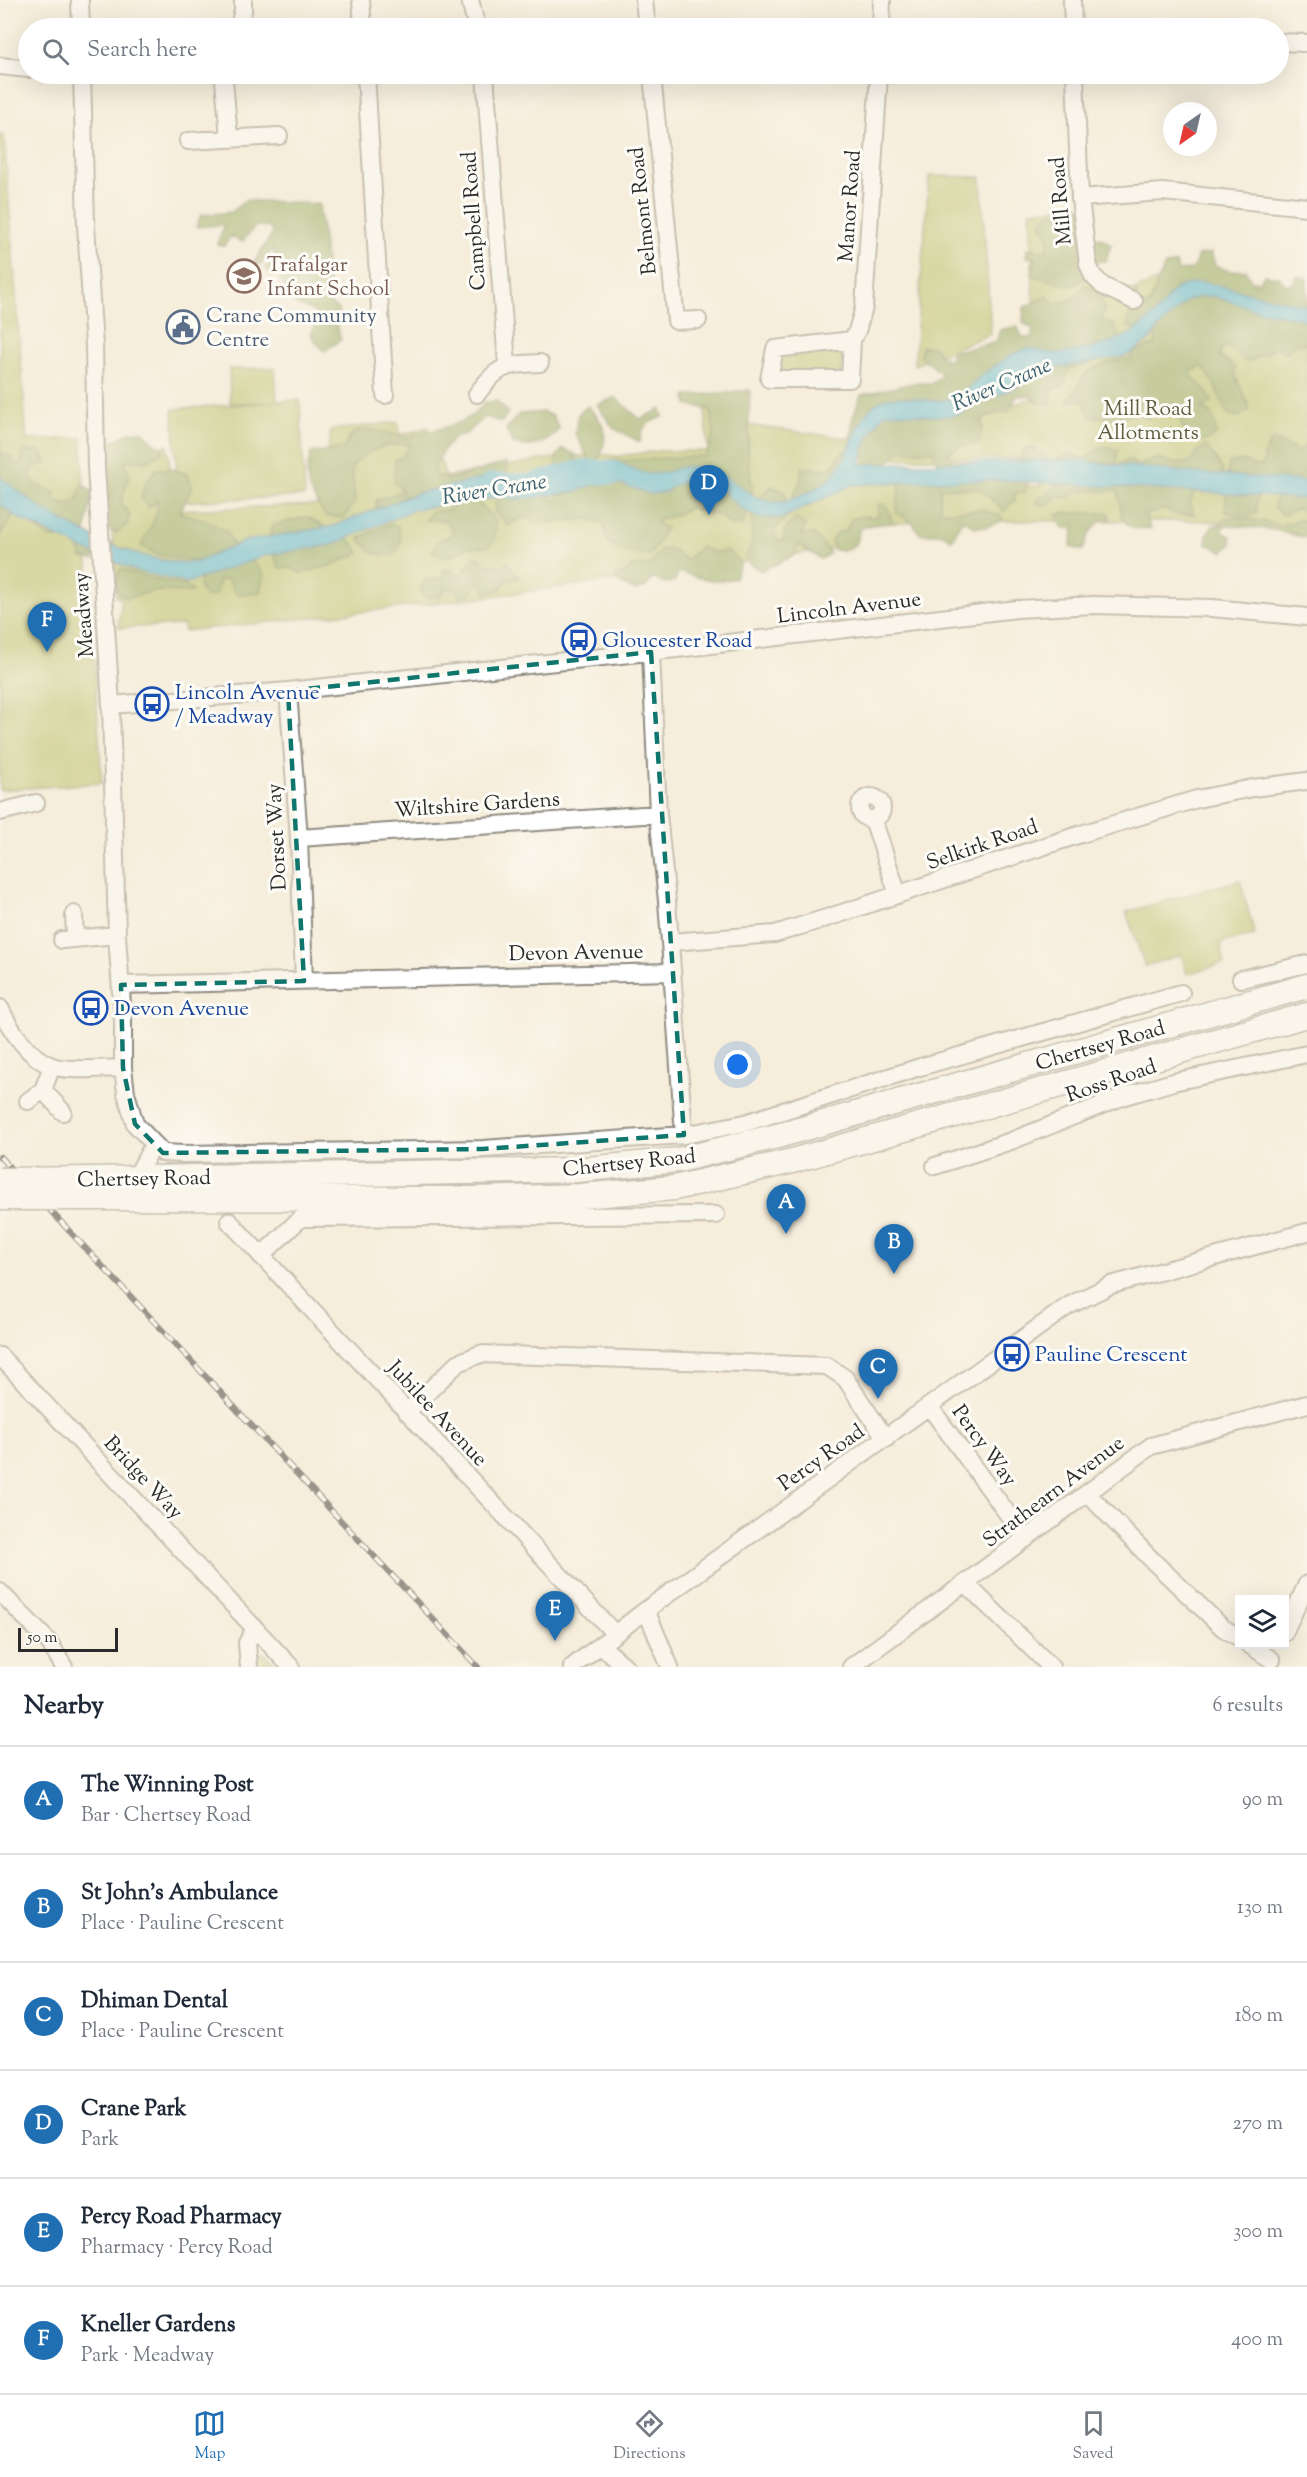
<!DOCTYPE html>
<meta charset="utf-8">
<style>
body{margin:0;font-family:"Sorts Mill Goudy",serif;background:#f2f2f3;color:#1f2937}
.controls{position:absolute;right:18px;bottom:18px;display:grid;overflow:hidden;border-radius:0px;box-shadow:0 6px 24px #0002}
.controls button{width:54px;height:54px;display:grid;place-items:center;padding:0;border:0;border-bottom:2px solid #e0e1e3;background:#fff;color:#1f2937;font:30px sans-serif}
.compass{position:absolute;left:1163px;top:102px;width:54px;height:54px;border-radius:50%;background:#fff;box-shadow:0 6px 24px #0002;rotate:214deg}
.scale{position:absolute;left:18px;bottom:15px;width:100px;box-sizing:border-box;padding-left:6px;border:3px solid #2b2b2b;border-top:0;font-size:16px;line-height:21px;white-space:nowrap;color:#2b2b2b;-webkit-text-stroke:4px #fdfcf7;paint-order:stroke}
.you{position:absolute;left:738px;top:1065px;width:21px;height:21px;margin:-15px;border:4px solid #fff;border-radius:50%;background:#1a73e8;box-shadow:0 0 0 9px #1a73e833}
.badge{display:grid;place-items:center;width:39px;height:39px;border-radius:50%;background:#1f6fb2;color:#fff;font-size:20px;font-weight:700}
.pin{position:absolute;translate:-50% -50px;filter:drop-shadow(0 2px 3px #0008)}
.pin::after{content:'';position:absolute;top:32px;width:21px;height:18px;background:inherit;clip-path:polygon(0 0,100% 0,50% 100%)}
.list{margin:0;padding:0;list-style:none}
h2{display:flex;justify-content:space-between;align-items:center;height:78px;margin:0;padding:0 24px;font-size:26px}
h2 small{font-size:20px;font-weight:400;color:#747a83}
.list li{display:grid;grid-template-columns:39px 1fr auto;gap:18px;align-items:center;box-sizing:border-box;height:108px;padding:0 24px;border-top:2px solid #e0e1e3}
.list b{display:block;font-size:22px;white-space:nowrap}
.list p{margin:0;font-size:20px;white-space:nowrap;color:#747a83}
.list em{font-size:20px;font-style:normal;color:#747a83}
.icon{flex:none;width:33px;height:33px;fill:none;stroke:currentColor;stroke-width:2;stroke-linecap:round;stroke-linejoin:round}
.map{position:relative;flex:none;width:1307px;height:1667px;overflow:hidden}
.search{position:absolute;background:#fff;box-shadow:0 6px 24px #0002;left:18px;right:18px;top:18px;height:66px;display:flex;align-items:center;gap:15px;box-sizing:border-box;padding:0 21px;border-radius:33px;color:#747a83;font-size:22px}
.sheet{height:726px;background:#fff}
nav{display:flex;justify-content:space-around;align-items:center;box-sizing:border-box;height:84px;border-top:2px solid #e0e1e3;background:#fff;font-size:16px;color:#747a83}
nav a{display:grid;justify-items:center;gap:3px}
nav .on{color:#1f6fb2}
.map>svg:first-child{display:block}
.green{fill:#b3be60;stroke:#6f7446;stroke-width:1.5}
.forest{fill:#8ea556;stroke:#5c6840;stroke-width:1.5}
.water{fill:#50b3cf;stroke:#3e6f7d;stroke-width:1.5}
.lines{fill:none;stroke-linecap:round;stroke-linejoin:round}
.river{stroke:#50b3cf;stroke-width:24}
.minor-casing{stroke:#908c82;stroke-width:20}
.highway-casing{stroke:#908c82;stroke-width:27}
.minor{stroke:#fff;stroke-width:16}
.highway{stroke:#fff;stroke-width:24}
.rail-casing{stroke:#2b2b2b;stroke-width:6}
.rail{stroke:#fdfcf7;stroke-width:4;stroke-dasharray:11;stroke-linecap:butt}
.highway-bridge-casing{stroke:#908c82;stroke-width:27;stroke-linecap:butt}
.highway-bridge{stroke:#fff;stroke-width:24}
.marked{fill:none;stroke:#0f766e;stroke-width:4.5;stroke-dasharray:12 8;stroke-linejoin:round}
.labels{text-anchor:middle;stroke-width:6;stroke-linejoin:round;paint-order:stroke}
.street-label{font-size:21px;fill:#2b2b2b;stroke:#fdfcf7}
.education-label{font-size:21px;fill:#785e54;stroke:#fdfcf7;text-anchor:start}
.service-label{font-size:21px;fill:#4e5e75;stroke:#fdfcf7;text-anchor:start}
.park-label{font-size:21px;fill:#5b5e3e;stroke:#fdfcf7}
.transit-label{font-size:21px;fill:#164399;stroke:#fdfcf7;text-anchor:start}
.water-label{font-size:22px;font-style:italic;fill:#3a616d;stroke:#fdfcf7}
</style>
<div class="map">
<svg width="1307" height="1667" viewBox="0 0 1307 1667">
<rect width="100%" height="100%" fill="#fdfcf7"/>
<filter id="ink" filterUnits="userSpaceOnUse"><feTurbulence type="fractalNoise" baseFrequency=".0167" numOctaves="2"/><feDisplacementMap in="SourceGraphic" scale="12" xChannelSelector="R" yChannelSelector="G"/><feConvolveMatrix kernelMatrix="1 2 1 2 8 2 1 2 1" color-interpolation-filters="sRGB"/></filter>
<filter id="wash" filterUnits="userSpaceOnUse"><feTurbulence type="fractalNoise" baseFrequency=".008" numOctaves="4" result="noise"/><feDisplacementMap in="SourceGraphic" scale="24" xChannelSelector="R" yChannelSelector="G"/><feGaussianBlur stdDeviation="1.35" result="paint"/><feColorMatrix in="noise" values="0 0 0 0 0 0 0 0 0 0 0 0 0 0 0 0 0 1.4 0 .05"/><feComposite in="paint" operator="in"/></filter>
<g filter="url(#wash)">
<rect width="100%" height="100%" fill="#f6edda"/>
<path class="green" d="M0,135H4L27,440L82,438L85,516L102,783L0,790Z
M929,176L981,177L991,334L914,365Z
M1081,205L1088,264L1134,301L1138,288L1178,273L1256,281L1307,294V530L1204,521H981L855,524L850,546C629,580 407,609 184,631L183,625L119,628C118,617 122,610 121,599L116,597L107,447L168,446L173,510L319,505L331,430L398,422L400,435L428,427L446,477L545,459L598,454L618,456L660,451H708L704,395L750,392L746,425L848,438L856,434L839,469L826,482L1040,486L1039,459L897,458L872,460L981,420L1005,407L1037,397L1030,211Z
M835,347L842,353L841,374L783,376L777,370L779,360L783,355Z
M275,368L277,401L300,400L305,496L178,502L173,409L274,402L230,403L229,369Z
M1240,880L1255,935L1220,943L1225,963L1187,974L1181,955L1145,966L1126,912Z
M261,1652L264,1653L278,1667H258V1655Z"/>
<path class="forest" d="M245,200L319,204L331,305L339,309L337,328L341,340L324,351L313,339L311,332L316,324L315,312L293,303L279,279L286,271L281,262L273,277L265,268L275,256L272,249L261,265L254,262L272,234L270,227L256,226L242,242L231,236L224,246L217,244L224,225L196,227L201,215L232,212Z
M1070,208L1085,209L1091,236L1101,238L1111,244L1106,261L1091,262L1093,272L1072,286L1032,275L1035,258L1026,257L1027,248L1047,251L1049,240L1041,222L1046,215Z
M1211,253L1216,267L1232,271L1246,270L1253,284H1257L1264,275L1279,277L1285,284L1292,285L1296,276L1307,278V344H1293L1287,354L1278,347L1247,362L1228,347L1221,348L1220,357L1235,367V375L1250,409L1239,417L1228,414L1213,382L1202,366L1189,372C1196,383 1208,390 1212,402L1202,408L1212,414L1217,434L1204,442L1185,432L1174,408L1158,407L1148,418L1137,413L1119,418L1090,417L1083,400L1068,401C1070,394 1072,395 1076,390C1079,387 1078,384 1080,381C1088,366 1117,359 1132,359L1131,353L1156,344L1155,333L1140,331L1127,326L1131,305L1128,290H1137V306L1149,305L1164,266L1176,263L1178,271L1193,269L1198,255Z
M1084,284L1098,291L1105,308L1101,320L1114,325L1120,341L1090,364L1069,369L1064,385L1051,390V405L1038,403L1030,396H1017L1008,411L982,417V430L978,444L958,447L947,454L953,461L1018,463L1026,447L1035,449L1051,462L1072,453L1083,459L1104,446L1118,449L1116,465L1130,460L1138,466L1157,458L1171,463H1190L1196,456L1195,453L1206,446L1222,468L1223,478L1037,480L1027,483L1025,492L1016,493L1014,501L1004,511L980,489L940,488V511L983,510L1001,515L1002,521L986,527H974L967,521H962L952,540L943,534H920L911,521L896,513L900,484L908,466L938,464L933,451H899L886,466L864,465L863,444L851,439L852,420L861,395L912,383H932L942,374L920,356L922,346L934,347L942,357L951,360V352L996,342L1000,330L1017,326L1023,338H1032L1033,329L1023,323L1024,307L1047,296L1053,303C1069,302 1077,299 1084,284Z
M750,390L748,455L753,497L742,526H731L720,516L689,508L674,516L657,519V523L666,528L651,554L628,553L608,543L603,523L588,519L535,524L524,516L507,526L503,519L494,513L499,491L541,490L556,502L562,490L612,461L705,456L714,435L710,409L687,405L686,396Z
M615,397L640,419L661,409L663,417C647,422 642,425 640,442L613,428L597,405Z
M497,401L508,412L502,422L485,417L466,434L454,438L443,451L434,468L436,476L452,479L507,462V477L421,496H404L398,503L377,511L376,500L403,491L394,482L395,460L403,456L411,444C387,444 366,447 352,468L355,501L344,518L326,516C309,493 302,482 311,453L344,448C347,442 349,435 355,432C367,426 393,433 404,438C430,429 469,428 485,402Z
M588,406C594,413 602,420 604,430C607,446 598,468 583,475C579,477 578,475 574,477C565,480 562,487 553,488L544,482V473L548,469L559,473L556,464L557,455L563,449L575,454L576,464L581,467L589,460L575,433L578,414Z
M543,412L553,416L559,429C547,445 532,449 513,444L506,429L519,414Z
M142,431L164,451L146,461H125L129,475L121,504L130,514L127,525L116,533L108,530L105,445L130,432Z
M1273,439L1299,452L1307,443V514L1299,508L1283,515L1274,508L1278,481C1260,490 1254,490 1257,513L1249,516L1225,512L1229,462L1245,461L1254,466L1263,465L1265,451Z
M24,451H40L47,462L35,466L29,476L37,485L54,492L56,501L66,505L77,500L82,484L93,492L84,539L95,550L94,560L82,558L75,541L48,537L15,512L0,536V452L12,457L14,464L21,462Z
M844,451L849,458L839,475L798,507L793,494L800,483L802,468L829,469Z
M156,469H172L187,474L192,486L180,513L199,518L225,530L236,549L253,561L264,575L260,592L237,595L228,579L219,580L216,595L205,597L199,586L201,575L199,561L158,555L141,546C147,532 160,516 157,501L149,508L141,498L145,484Z
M1068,483L1195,489L1190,504L1194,515H1177L1166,509L1145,515L1151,529L1132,528L1122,519L1118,491H1076L1068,498L1054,497L1049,505L1037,504L1038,498L1044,497C1051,488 1056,484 1068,483Z
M772,486L785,493L790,515L774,529L777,541L784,540L785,529L796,518L805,525L802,536L814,534L830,553L821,559L799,545L794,556L761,571L748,563L746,556C763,531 736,513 772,486Z
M463,497L482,506L496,522L495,540L487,547H467L455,555L440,556L433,551L437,542L453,534L447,521L425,520L433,511L450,510L453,501Z
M879,504L885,505L889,510L892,523L871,525L860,529C856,546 853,553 835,550L831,542L836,533L845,531L853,518L863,516L877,517Z
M1063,513H1109L1110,519L1100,521L1089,534L1083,550L1070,547L1074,528H1063L1056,515Z
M307,517L349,539L360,553L326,567L301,573L291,568H280L267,541L274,525Z
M1236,517L1282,525L1298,520L1307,521V538L1274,530L1225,525L1222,532L1231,536V545L1223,552L1206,543L1207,534L1212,526L1221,524L1225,518Z
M389,524L398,526L401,542L393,556L373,553L359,538Z
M700,547L713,552L728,551L741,563L735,578C715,585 698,577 679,572L674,582L663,583L653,578L646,587L635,591L614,580L616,576L627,572L631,567L650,565L661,550L671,549L686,560Z
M475,556L490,565L502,566L507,561L519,578L506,581L500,590L486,592L479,582L470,595L460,597L455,589H445L440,597L425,598L420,589L426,579L442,578L444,569L453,570L460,577Z
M120,569L153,579L185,585L193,592L154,591L127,598L119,594L116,584Z"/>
<path class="water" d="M1203,282L1307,306V320L1261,311L1212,296L1198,297L1186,301L1156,331L1149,341L1126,356L1056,368L1045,367C1027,387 999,393 975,405C970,407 965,413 960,414C935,421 909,410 885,413C874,427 861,446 861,464L1072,460L1195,473L1307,481V499L1005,480L918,481L852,485L782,518H759L740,508L719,487L699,477L677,484L665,492L651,494L621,484H595L578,491L536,497L516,499L501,497L416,509L331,545L267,555L187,583L136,571L83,549L18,518L0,504V477C14,487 27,499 41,508C82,534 147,566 197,562L245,541L333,526L418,493L489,477L494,480L509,477L526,487C540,484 558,485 570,479C583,473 591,462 606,461C622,459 637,475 653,474C675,473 680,462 706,468C737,475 755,512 790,500C806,494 830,483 839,468C853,449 856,416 878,402C899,389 927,406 949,399C965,395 972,382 985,373C997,364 1009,355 1023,350C1033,346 1040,352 1049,353C1071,354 1096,348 1116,340C1133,334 1151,320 1163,305C1167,299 1170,292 1177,288C1184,284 1195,283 1203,282Z"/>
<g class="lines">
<path class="river" d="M491,485L529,486L584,471L613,473"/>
</g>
</g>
<g filter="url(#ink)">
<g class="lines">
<defs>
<path id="minor" d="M80,0L81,28
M361,0L363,28
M470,0L477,28
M644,0L647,28
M1072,0L1073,28
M238,28L243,11V0
M881,28L882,0
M1278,42L1307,43
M0,66L28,69
M82,74L86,226L94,345L96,468L111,705L117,935L123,1019V1068L126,1093L135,1124L163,1153L183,1154L483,1149L684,1135L745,1123L920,1067L1181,993
M225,74L224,80L229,138
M366,74L385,395
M485,74L507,365
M652,74L676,321L698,320
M1075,74L1080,198L1088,264L1093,276L1103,286L1134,301
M188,141L279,136
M1080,198L1163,192L1307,207
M852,340L775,349L769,379H850L852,340L857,331L864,307L879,74
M477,394C499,365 504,365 540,363
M651,652L658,814L667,901L684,1135
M288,691L299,838L304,981
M111,705L288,691L676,649L1017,609L1094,605L1212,608L1307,617
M860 808a11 11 0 1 1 22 0a11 11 0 1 1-22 0Z
M0,812L36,803
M873,819L898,895
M299,838L658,814
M74,914L75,939
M62,940L117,935
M671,942L775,934L836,915L1081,834L1197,799L1253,788L1307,781
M1241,979L1307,964
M121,985L672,972
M0,1008C10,1029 29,1058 52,1066C69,1072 104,1068 123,1068
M52,1066L43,1090L63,1112
M28,1101L43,1090
M935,1166L1011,1141L1122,1097L1173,1082L1307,1054
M135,1179L153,1145
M229,1221L615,1634
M261,1256L301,1218L716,1215
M0,1356L291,1667
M929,1406L1026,1539
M407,1412L458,1363L480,1354L827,1366L845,1378L886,1439
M1087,1493L1154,1562L1223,1628L1240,1638
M966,1584L1051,1667
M0,1592L49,1642L64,1667
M646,1610L670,1667
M1284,1633L1307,1584
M1248,1644L1272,1660
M600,1645L626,1667
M249,1667L247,1643L255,1628
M572,1667L646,1610L1068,1306L1111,1285L1307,1232
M851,1667L1151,1446L1307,1404"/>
<path id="highway" d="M91,1179L576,1170L679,1160L781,1135L1307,986
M94,1198L475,1199L581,1196L674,1188L792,1161L1307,1015"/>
</defs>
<use href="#minor" class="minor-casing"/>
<use href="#highway" class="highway-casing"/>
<use href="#minor" class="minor"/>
<use href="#highway" class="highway"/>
<defs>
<path id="rail" d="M0,1157L478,1667"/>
</defs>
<use href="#rail" class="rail-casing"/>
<use href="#rail" class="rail"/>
<defs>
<path id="highway-bridge" d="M0,1180L91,1179
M0,1198H94"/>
</defs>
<use href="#highway-bridge" class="highway-bridge-casing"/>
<use href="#highway-bridge" class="highway-bridge"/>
</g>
</g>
<path d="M0 0H1307V1667H0ZM651,652L684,1135L483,1149L163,1153L135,1124L123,1068L121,985L304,981L288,691Z" fill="#f6edda" fill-opacity=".55" fill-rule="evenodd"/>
<path class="marked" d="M651,652L684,1135L483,1149L163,1153L135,1124L123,1068L121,985L304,981L288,691Z"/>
<defs>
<symbol id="school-ring" viewBox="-11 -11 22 22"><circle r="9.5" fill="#fdfcf7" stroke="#8d6e63" stroke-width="1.5"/><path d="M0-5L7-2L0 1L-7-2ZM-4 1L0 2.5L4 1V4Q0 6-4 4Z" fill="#8d6e63"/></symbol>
<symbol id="civic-ring" viewBox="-11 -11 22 22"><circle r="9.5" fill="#fdfcf7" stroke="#5c6f8a" stroke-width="1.5"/><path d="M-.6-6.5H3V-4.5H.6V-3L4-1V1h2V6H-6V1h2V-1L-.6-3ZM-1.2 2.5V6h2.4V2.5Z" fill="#5c6f8a"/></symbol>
<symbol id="bus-ring" viewBox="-11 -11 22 22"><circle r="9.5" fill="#fdfcf7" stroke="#1a4fb4" stroke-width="1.5"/><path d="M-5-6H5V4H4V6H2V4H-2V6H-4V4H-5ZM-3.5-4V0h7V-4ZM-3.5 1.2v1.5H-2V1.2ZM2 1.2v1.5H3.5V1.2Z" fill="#1a4fb4"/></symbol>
</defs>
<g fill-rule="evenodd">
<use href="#school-ring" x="225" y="257" width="38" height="38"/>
<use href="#civic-ring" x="164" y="308" width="38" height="38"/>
<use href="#bus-ring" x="560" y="621" width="38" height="38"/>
<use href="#bus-ring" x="133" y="685" width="38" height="38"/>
<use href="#bus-ring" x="72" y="989" width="38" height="38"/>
<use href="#bus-ring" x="993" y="1335" width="38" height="38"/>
</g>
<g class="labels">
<g class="street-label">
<text transform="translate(1060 201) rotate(-95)" y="7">Mill Road</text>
<text transform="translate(849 206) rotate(-86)" y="7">Manor Road</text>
<text transform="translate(642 211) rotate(-96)" y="7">Belmont Road</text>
<text transform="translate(473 221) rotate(-94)" y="7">Campbell Road</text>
<text transform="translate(849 607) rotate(-7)" y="7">Lincoln Avenue</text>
<text transform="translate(83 615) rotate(-94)" y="7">Meadway</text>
<text transform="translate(477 804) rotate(-4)" y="7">Wiltshire Gardens</text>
<text transform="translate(276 837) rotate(-93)" y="7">Dorset Way</text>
<text transform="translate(982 844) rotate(-19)" y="7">Selkirk Road</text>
<text transform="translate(576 952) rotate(-1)" y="7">Devon Avenue</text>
<text transform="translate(1100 1045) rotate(-16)" y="7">Chertsey Road</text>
<text transform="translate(1111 1080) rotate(-19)" y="7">Ross Road</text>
<text transform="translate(629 1162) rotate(-6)" y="7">Chertsey Road</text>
<text transform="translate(144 1178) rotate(-1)" y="7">Chertsey Road</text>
<text transform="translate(438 1413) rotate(47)" y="7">Jubilee Avenue</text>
<text transform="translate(985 1445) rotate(54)" y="7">Percy Way</text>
<text transform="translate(821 1457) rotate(-35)" y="7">Percy Road</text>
<text transform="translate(144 1477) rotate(47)" y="7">Bridge Way</text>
<text transform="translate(1053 1491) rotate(-37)" y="7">Strathearn Avenue</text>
</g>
<g class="education-label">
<text x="267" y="271">Trafalgar<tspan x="267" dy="24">Infant School</tspan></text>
</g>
<g class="service-label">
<text x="206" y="322">Crane Community<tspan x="206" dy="24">Centre</tspan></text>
</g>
<g class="park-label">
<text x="1148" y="415">Mill Road<tspan x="1148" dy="24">Allotments</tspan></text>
</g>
<g class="transit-label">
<text x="602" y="647">Gloucester Road</text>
<text x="175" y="699">Lincoln Avenue<tspan x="175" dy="24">/ Meadway</tspan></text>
<text x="114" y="1015">Devon Avenue</text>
<text x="1035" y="1361">Pauline Crescent</text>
</g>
<g class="water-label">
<text transform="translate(1001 383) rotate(-23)" y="8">River Crane</text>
<text transform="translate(494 488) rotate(-9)" y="8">River Crane</text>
</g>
</g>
</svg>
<div class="controls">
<button><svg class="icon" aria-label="layers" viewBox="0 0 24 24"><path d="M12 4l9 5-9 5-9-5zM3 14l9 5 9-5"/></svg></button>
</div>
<svg class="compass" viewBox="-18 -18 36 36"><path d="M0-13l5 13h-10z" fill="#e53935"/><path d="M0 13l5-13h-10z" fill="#747a83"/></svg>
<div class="scale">50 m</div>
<div class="you"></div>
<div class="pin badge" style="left:786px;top:1234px">A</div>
<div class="pin badge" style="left:894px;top:1274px">B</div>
<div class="pin badge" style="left:878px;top:1399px">C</div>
<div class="pin badge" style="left:709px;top:515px">D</div>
<div class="pin badge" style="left:555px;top:1641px">E</div>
<div class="pin badge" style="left:47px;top:652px">F</div>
<div class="search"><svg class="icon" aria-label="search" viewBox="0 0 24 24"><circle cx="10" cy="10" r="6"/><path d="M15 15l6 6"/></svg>Search here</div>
</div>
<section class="sheet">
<h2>Nearby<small>6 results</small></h2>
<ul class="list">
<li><span class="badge">A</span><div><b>The Winning Post</b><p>Bar · Chertsey Road</p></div><em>90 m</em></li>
<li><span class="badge">B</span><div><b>St John's Ambulance</b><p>Place · Pauline Crescent</p></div><em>130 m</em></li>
<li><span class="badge">C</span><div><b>Dhiman Dental</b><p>Place · Pauline Crescent</p></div><em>180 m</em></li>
<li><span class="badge">D</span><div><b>Crane Park</b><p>Park</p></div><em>270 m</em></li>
<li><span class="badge">E</span><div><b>Percy Road Pharmacy</b><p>Pharmacy · Percy Road</p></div><em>300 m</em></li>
<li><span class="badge">F</span><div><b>Kneller Gardens</b><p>Park · Meadway</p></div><em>400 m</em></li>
</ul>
</section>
<nav>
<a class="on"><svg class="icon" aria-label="map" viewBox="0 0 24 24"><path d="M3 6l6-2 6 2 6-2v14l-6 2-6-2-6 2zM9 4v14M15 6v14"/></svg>Map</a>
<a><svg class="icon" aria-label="directions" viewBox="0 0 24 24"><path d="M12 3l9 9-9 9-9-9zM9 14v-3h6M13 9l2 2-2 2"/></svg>Directions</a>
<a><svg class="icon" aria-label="saved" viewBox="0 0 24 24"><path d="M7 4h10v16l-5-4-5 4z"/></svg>Saved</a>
</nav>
